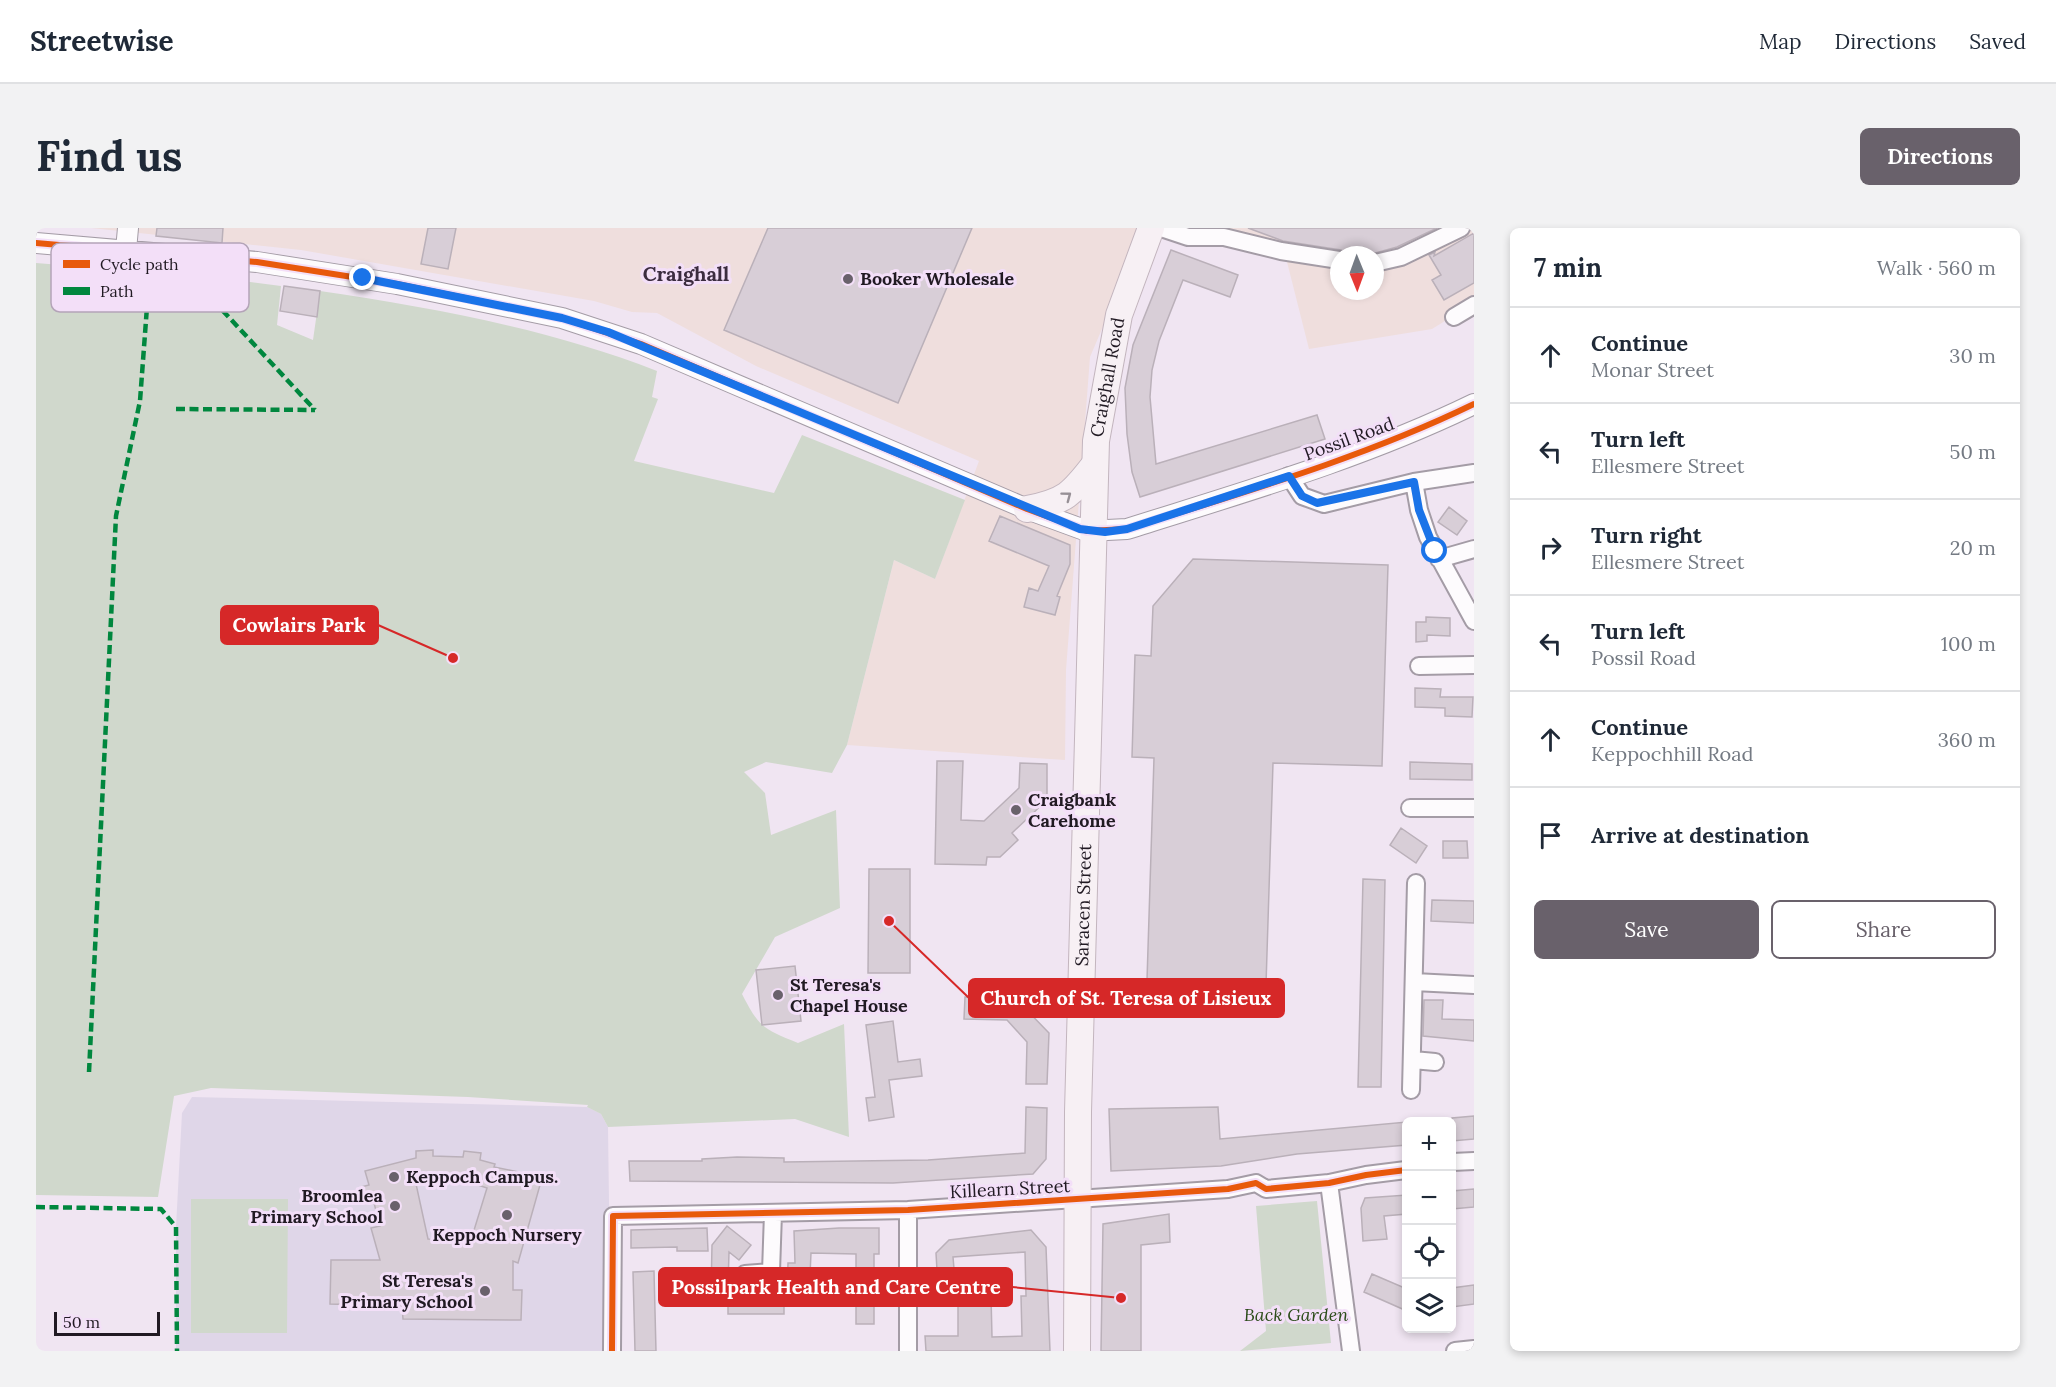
<!DOCTYPE html>
<meta charset="utf-8">
<style>
body{margin:0;font-family:Lora,serif;background:#f2f2f3;color:#1f2937}
.controls{position:absolute;right:18px;bottom:18px;display:grid;overflow:hidden;border-radius:9px;box-shadow:0 3px 9px #0003}
.controls button{width:54px;height:54px;display:grid;place-items:center;padding:0;border:0;border-bottom:2px solid #e0e1e3;background:#fff;color:#1f2937;font:30px sans-serif}
.compass{position:absolute;left:1294px;top:18px;width:54px;height:54px;border-radius:50%;background:#fff;box-shadow:0 3px 9px #0003;rotate:179deg}
.scale{position:absolute;left:18px;bottom:15px;width:106px;box-sizing:border-box;padding-left:6px;border:3px solid #211a23;border-top:0;font-size:16px;line-height:21px;white-space:nowrap;color:#211a23;-webkit-text-stroke:4px #f3dff8;paint-order:stroke}
.stop{position:absolute;width:18px;height:18px;margin:-14px;border:4px solid #1a73e8;border-radius:50%;background:#fff}
.stop.end{background:#1a73e8;border-color:#fff;box-shadow:0 2px 6px #0008}
.list{margin:0;padding:0;list-style:none}
h2{display:flex;justify-content:space-between;align-items:center;height:78px;margin:0;padding:0 24px;font-size:26px}
h2 small{font-size:20px;font-weight:400;color:#747a83}
.list li{display:grid;grid-template-columns:39px 1fr auto;gap:18px;align-items:center;box-sizing:border-box;height:96px;padding:0 24px;border-top:2px solid #e0e1e3}
.list b{display:block;font-size:22px;white-space:nowrap}
.list p{margin:0;font-size:20px;white-space:nowrap;color:#747a83}
.list em{font-size:20px;font-style:normal;color:#747a83}
.actions{display:flex;gap:12px;padding:18px 24px}
.actions a{flex:1;padding:14px 0;border:2px solid #69616b;border-radius:9px;text-align:center;font-size:21px;color:#69616b}
.actions .main{background:#69616b;color:#fff}
.icon{flex:none;width:33px;height:33px;fill:none;stroke:currentColor;stroke-width:2;stroke-linecap:round;stroke-linejoin:round}
.map{position:relative;flex:none;width:1438px;height:1123px;overflow:hidden;border-radius:9px}
header{display:flex;align-items:center;gap:36px;box-sizing:border-box;height:84px;padding:0 30px;background:#fff;border-bottom:2px solid #e0e1e3}
header strong{font-size:28px}
nav{display:flex;gap:33px;margin-inline-start:auto;font-size:21px}
.intro{display:flex;align-items:center;justify-content:space-between;box-sizing:border-box;height:144px;padding:0 36px}
h1{margin:0;font-size:42px}
.button{padding:15px 27px;border-radius:9px;background:#69616b;color:#fff;font-size:21px;font-weight:700}
main{display:flex;gap:36px;padding:0 36px}
aside{flex:1;background:#fff;border-radius:9px;box-shadow:0 3px 9px #0003}
.map>svg:first-child{display:block}
.industrial{fill:#efdedd;fill-rule:evenodd}
.education{fill:#dfd6e8}
.green{fill:#d0d8cc}
.building{fill:#d8ced7;stroke:#bab0b9;stroke-width:1.5;fill-rule:evenodd}
.lines{fill:none;stroke-linecap:round;stroke-linejoin:round}
.minor-casing{stroke:#a49ca6;stroke-width:20}
.tertiary-casing{stroke:#a49ca6;stroke-width:22}
.primary-casing{stroke:#c3b5be;stroke-width:28}
.minor{stroke:#fdfbfd;stroke-width:16}
.tertiary{stroke:#fdfbfd;stroke-width:20}
.primary{stroke:#f7f0f4;stroke-width:26}
.quiet{stroke:#00873e;stroke-width:4.5;stroke-dasharray:9 4.5;stroke-linecap:butt}
.cycleway-casing{stroke:#f3dff8;stroke-width:10}
.cycleway{stroke:#e8590c;stroke-width:6}
.oneway{stroke:#979096}
.route{stroke:#1a73e8;stroke-width:8}
.poi-dot{fill:#69616b;stroke:#f3dff8;stroke-width:2}
.labels{text-anchor:middle;stroke-width:6;stroke-linejoin:round;paint-order:stroke}
.poi-label{font-size:18px;font-weight:bold;fill:#211a23;stroke:#f3dff8;text-anchor:start}
.street-label{font-size:18px;fill:#211a23;stroke:#f3dff8}
.park-label{font-size:18px;font-style:italic;fill:#2b4c19;stroke:#f3dff8}
.neighbourhood-label{font-size:20px;font-weight:bold;fill:#3b2c3f;stroke:#f3dff8}
.key{fill:#f3dff8;stroke:#b4a4b8;stroke-width:1.5}
.key-label{font-size:16px;fill:#211a23}
.leader{fill:none;stroke:#d62828;stroke-width:2}
.callout-dot{fill:#d62828;stroke:#f3dff8;stroke-width:2}
.callout{fill:#d62828;stroke:#d62828;stroke-width:2}
.callout-label{font-size:20px;text-anchor:middle;font-weight:bold;fill:#fff}
</style>
<header>
<strong>Streetwise</strong>
<nav><a>Map</a><a>Directions</a><a>Saved</a></nav>
</header>
<div class="intro"><h1>Find us</h1><a class="button">Directions</a></div>
<main>
<div class="map">
<svg width="1438" height="1123" viewBox="0 0 1438 1123">
<rect width="100%" height="100%" fill="#f0e5f2"/>
<path class="industrial" d="M55,0H1109L1054,129L1030,442L1029,532L811,517L858,332L899,351L943,233L720,138L621,85L596,84L558,73L265,22Z
M1186,0H1438V75L1396,101L1273,121L1247,18ZM1303,27H1339V63H1303Z"/>
<path class="education" d="M156,869L551,879L565,886L572,899L575,1123H140V999L146,885Z"/>
<path class="green" d="M0,35L175,49L245,58L241,97L277,112L284,63C398,80 514,101 621,143L616,169L622,171L598,233L738,265L766,207L929,272L899,351L858,332L811,517L796,545L730,534L708,544L729,565L735,607L800,582L804,680L739,709L706,766C723,799 727,801 762,815L808,796L813,909L759,891L572,899L565,886L551,879L552,877L432,869L175,860L138,868L122,969L0,967Z
M155,971H252L251,1105H155Z
M1281,973L1295,1115L1204,1123L1230,1103L1220,978Z"/>
<path class="building" d="M121,0H187L186,15L120,8Z
M392,0H420L412,41L385,36Z
M732,0H936L862,175L688,102Z
M1212,0H1401L1361,19L1332,27H1312L1305,22L1247,13Z
M1438,5V55L1408,72L1396,52L1405,47L1393,27L1399,24L1398,28Z
M1135,22L1202,47L1194,69L1147,52L1123,113L1116,142L1114,169L1120,236L1281,187L1289,211L1104,269L1096,244L1091,206L1089,160L1097,117Z
M248,58L284,63L281,89L244,83Z
M1413,279L1431,293L1421,307L1402,294Z
M964,288L1034,317V336L1021,368L1024,369L1019,387L988,379L993,360L1002,363L1013,338L953,313Z
M1157,331L1352,337L1346,538L1237,535L1229,788L1110,784L1118,530L1096,529L1099,427L1115,428L1117,378Z
M1390,389L1414,390V408L1391,407V413L1380,414V394H1390Z
M1379,460L1405,461L1404,469H1437L1436,489L1409,488V480L1379,479Z
M901,533H927L925,592L948,593L983,560L984,535L1011,536V572L976,605L982,612L964,629H951L950,637L899,636Z
M1374,534L1436,536V552L1374,551Z
M1365,600L1391,618L1380,635L1354,617Z
M1407,613H1431L1432,630H1407Z
M833,641H874V745H832Z
M1327,651L1349,652L1345,859H1322Z
M1396,672L1438,673V695L1395,693Z
M759,738L765,793L726,797L720,742Z
M929,769L980,771L1013,805L1011,856H990L991,814L971,792L928,791Z
M1388,772H1407L1406,791L1438,792V813L1387,808Z
M857,793L862,834L884,831L886,848L853,852L858,889L833,893L830,870L839,869L830,797Z
M990,879L1011,880L1010,931L997,946L857,955L594,953L593,933H666V931L701,929L748,930V934L892,932L989,925Z
M1182,879L1184,911L1371,894V917L1261,926L1185,938L1075,943L1073,881Z
M1438,888V911L1416,913V890Z
M397,922V928L427,929L428,923L445,925L444,932L459,936L458,939L492,946L490,952L504,957L482,1035L477,1033V1062H486L485,1092L367,1091L366,1078L294,1076L295,1032H344L335,1000L344,998L337,971L329,973L325,959L333,957L329,943L380,930V923ZM392,952L433,954L451,960L435,1012L392,1011L380,956Z
M1438,961V979L1416,981V963Z
M1371,967V986L1348,988L1351,1011L1327,1013L1325,980L1329,970Z
M1133,986L1134,1014L1105,1017V1123H1065L1067,996Z
M691,998L715,1017L703,1032L693,1024L692,1059H748V1086H692V1066H675L676,1017Z
M671,1000L672,1023H641V1019L595,1020V1002Z
M803,1000H843V1026H838V1096H820V1026L775,1025L773,1069L751,1068L752,1035H759L758,1003Z
M995,1002L1010,1019L1014,1123H890L889,1108H922V1068H955L956,1109L986,1108L985,1068H990L989,1024L917,1029L921,1076L903,1077L900,1025L913,1012Z
M618,1043L620,1123H599L597,1044Z
M1336,1046L1371,1061V1083L1328,1064Z
M1438,1057V1076L1416,1079V1060Z"/>
<g class="lines">
<defs>
<path id="minor" d="M1125,0L1152,9H1188L1245,23L1303,32
M1339,35L1365,29L1425,0
M1418,89L1438,77
M1253,248L1266,268L1288,276L1378,254L1438,245
M1378,254L1383,282L1392,309L1438,393
M1403,331L1438,321
M1383,438L1438,437
M1374,580H1438
M1378,754L1438,757
M1377,832L1399,834
M1375,862L1380,655
M1416,934L1438,933
M1293,955L1315,1123
M709,1046L735,1044L737,985
M576,1123L577,988L872,982L1192,961L1220,955L1230,961L1293,955L1330,947L1370,942
M872,1123V982
M1419,1123L1438,1121"/>
<path id="tertiary" d="M0,15L221,34L361,56L526,90L605,116L991,281L1051,303L1091,301C1208,264 1327,230 1438,176
M90,22L92,0"/>
<g id="primary">
<path d="M991,281C1029,274 1036,266 1059,236"/>
<path id="s1" d="M1041,1123L1042,884L1060,213L1083,87L1115,0"/>
</g>
</defs>
<use href="#minor" class="minor-casing"/>
<use href="#tertiary" class="tertiary-casing"/>
<use href="#primary" class="primary-casing"/>
<use href="#minor" class="minor"/>
<use href="#tertiary" class="tertiary"/>
<use href="#primary" class="primary"/>
<path class="quiet" d="M153,28L151,41L162,56L279,182
M140,181L279,182
M53,844L80,288L104,173L115,25
M0,979L125,981L140,999L141,1123"/>
<defs>
<path id="cycleway" d="M0,15L221,34L361,56L526,90L605,116L991,281L1051,303L1091,301C1208,264 1327,230 1438,176
M576,1123L577,988L872,982L1192,961L1220,955L1230,961L1293,955L1330,947L1370,942"/>
</defs>
<use href="#cycleway" class="cycleway-casing"/>
<use href="#cycleway" class="cycleway"/>
</g>
<defs><path id="oneway-chevron" d="M-2-3.5L2.5 0L-2 3.5" fill="none" stroke-width="1.6" stroke-linecap="round" stroke-linejoin="round" transform="scale(1.5)"/></defs>
<use class="oneway" href="#oneway-chevron" transform="translate(1031 268) rotate(-37)"/>
<g class="lines">
<path class="route" d="M327,50L526,90L572,104L1044,301L1069,304L1091,301L1253,248L1266,268L1281,275L1378,254L1383,282L1399,323"/>
</g>
<g class="poi-dot">
<circle cx="812" cy="51" r="6"/>
<circle cx="980" cy="582" r="6"/>
<circle cx="742" cy="767" r="6"/>
<circle cx="358" cy="949" r="6"/>
<circle cx="359" cy="978" r="6"/>
<circle cx="471" cy="987" r="6"/>
<circle cx="449" cy="1063" r="6"/>
</g>
<g class="labels">
<g class="poi-label">
<text x="824" y="57">Booker Wholesale</text>
<text x="992" y="578">Craigbank<tspan x="992" dy="21">Carehome</tspan></text>
<text x="754" y="763">St Teresa's<tspan x="754" dy="21">Chapel House</tspan></text>
<text x="370" y="955">Keppoch Campus.</text>
<text x="347" y="974" text-anchor="end">Broomlea<tspan x="347" dy="21">Primary School</tspan></text>
<text x="471" y="1013" text-anchor="middle">Keppoch Nursery</text>
<text x="437" y="1059" text-anchor="end">St Teresa's<tspan x="437" dy="21">Primary School</tspan></text>
</g>
<g class="street-label">
<text dy="6" stroke="none"><textPath href="#s1" startOffset="975">Craighall Road</textPath></text>
<text transform="translate(1313 211) rotate(-20)" y="6">Possil Road</text>
<text dy="6" stroke="none"><textPath href="#s1" startOffset="446">Saracen Street</textPath></text>
<text transform="translate(974 961) rotate(-3)" y="6">Killearn Street</text>
</g>
<g class="park-label">
<text x="1260" y="1093">Back Garden</text>
</g>
<g class="neighbourhood-label">
<text x="650" y="53">Craighall</text>
</g>
</g>
<rect x="15" y="15" width="198" height="69" rx="9" class="key"/>
<rect x="27" y="32" width="27" height="8" fill="#e8590c"/>
<rect x="27" y="59" width="27" height="8" fill="#00873e"/>
<g class="key-label">
<text x="64" y="42">Cycle path</text>
<text x="64" y="69">Path</text>
</g>
<path class="leader" d="M417 430L342 397M853 693L933 770M1085 1070L976 1059"/>
<g class="callout-dot">
<circle cx="417" cy="430" r="6"/>
<circle cx="853" cy="693" r="6"/>
<circle cx="1085" cy="1070" r="6"/>
</g>
<g class="callout">
<rect x="185" y="378" width="157" height="38" rx="6"/>
<rect x="933" y="751" width="315" height="38" rx="6"/>
<rect x="623" y="1040" width="353" height="38" rx="6"/>
</g>
<g class="callout-label">
<text x="263" y="404">Cowlairs Park</text>
<text x="1090" y="777">Church of St. Teresa of Lisieux</text>
<text x="800" y="1066">Possilpark Health and Care Centre</text>
</g>
</svg>
<div class="controls">
<button>+</button>
<button>−</button>
<button><svg class="icon" aria-label="locate" viewBox="0 0 24 24"><circle cx="12" cy="12" r="6"/><path d="M12 2v4M12 18v4M2 12h4M18 12h4"/></svg></button>
<button><svg class="icon" aria-label="layers" viewBox="0 0 24 24"><path d="M12 4l9 5-9 5-9-5zM3 14l9 5 9-5"/></svg></button>
</div>
<svg class="compass" viewBox="-18 -18 36 36"><path d="M0-13l5 13h-10z" fill="#e53935"/><path d="M0 13l5-13h-10z" fill="#747a83"/></svg>
<div class="scale">50 m</div>
<div class="stop" style="left:1399px;top:323px"></div>
<div class="stop end" style="left:327px;top:50px"></div>
</div>
<aside>
<h2>7 min<small>Walk · 560 m</small></h2>
<ul class="list">
<li><svg class="icon" aria-label="ahead" viewBox="0 0 24 24"><path d="M12 20V5M6 11l6-6 6 6"/></svg><div><b>Continue</b><p>Monar Street</p></div><em>30 m</em></li>
<li><svg class="icon" aria-label="left" viewBox="0 0 24 24"><path d="M17 20v-9H6M10 6l-5 5 5 5"/></svg><div><b>Turn left</b><p>Ellesmere Street</p></div><em>50 m</em></li>
<li><svg class="icon" aria-label="right" viewBox="0 0 24 24"><path d="M7 20v-9h11M14 6l5 5-5 5"/></svg><div><b>Turn right</b><p>Ellesmere Street</p></div><em>20 m</em></li>
<li><svg class="icon" aria-label="left" viewBox="0 0 24 24"><path d="M17 20v-9H6M10 6l-5 5 5 5"/></svg><div><b>Turn left</b><p>Possil Road</p></div><em>100 m</em></li>
<li><svg class="icon" aria-label="ahead" viewBox="0 0 24 24"><path d="M12 20V5M6 11l6-6 6 6"/></svg><div><b>Continue</b><p>Keppochhill Road</p></div><em>360 m</em></li>
<li><svg class="icon" aria-label="arrive" viewBox="0 0 24 24"><path d="M6 21V4h12l-3 4 3 4H6"/></svg><div><b>Arrive at destination</b></div></li>
</ul>
<div class="actions"><a class="main">Save</a><a>Share</a></div>
</aside>
</main>
